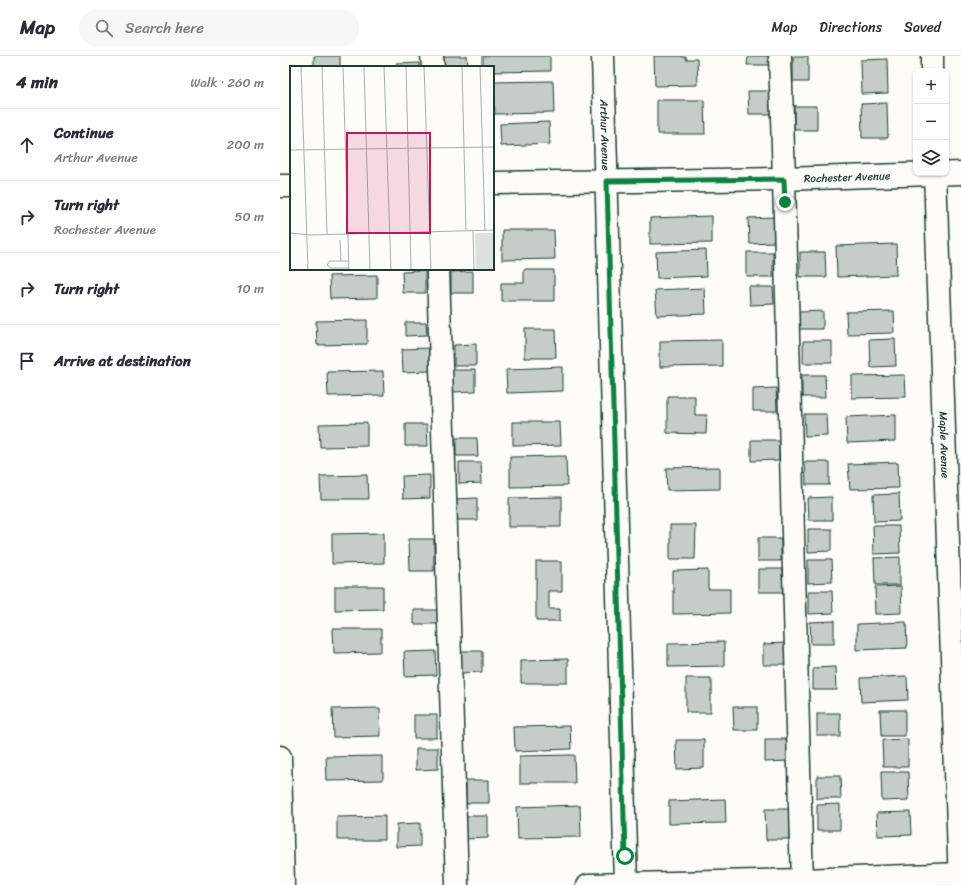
<!DOCTYPE html>
<meta charset="utf-8">
<style>
body{margin:0;font-family:Sriracha,sans-serif;background:#f7f7f7;color:#2b2b33}
.controls{position:absolute;right:12px;top:12px;display:grid;overflow:hidden;border-radius:8px;box-shadow:0 1px 3px #0004}
.controls button{width:36px;height:36px;display:grid;place-items:center;padding:0;border:0;border-bottom:1px solid #e1e1e2;background:#fff;color:#2b2b33;font:20px sans-serif}
.stop{position:absolute;width:12px;height:12px;margin:-9px;border:3px solid #0b8043;border-radius:50%;background:#fff}
.stop.end{background:#0b8043;border-color:#fff;box-shadow:0 1px 4px #0008}
.list{margin:0;padding:0;list-style:none}
h2{display:flex;justify-content:space-between;align-items:center;height:52px;margin:0;padding:0 16px;font-size:17px}
h2 small{font-size:13px;font-weight:400;color:#7c7c81}
.list li{display:grid;grid-template-columns:26px 1fr auto;gap:12px;align-items:center;box-sizing:border-box;height:72px;padding:0 16px;border-top:1px solid #e1e1e2}
.list b{display:block;font-size:15px;white-space:nowrap}
.list p{margin:0;font-size:13px;white-space:nowrap;color:#7c7c81}
.list em{font-size:13px;font-style:normal;color:#7c7c81}
.icon{flex:none;width:22px;height:22px;fill:none;stroke:currentColor;stroke-width:2;stroke-linecap:round;stroke-linejoin:round}
.map{position:relative;flex:none;width:681px;height:829px;overflow:hidden}
header{display:flex;align-items:center;gap:24px;box-sizing:border-box;height:56px;padding:0 20px;background:#fff;border-bottom:1px solid #e1e1e2}
header strong{font-size:19px}
nav{display:flex;gap:22px;margin-inline-start:auto;font-size:14px}
.search{width:280px;height:36px;background:#f7f7f7;display:flex;align-items:center;gap:10px;box-sizing:border-box;padding:0 14px;border-radius:22px;color:#7c7c81;font-size:15px}
main{display:flex}
aside{flex:1;background:#fff}
.map>svg:first-child{display:block}
.building{fill:#c6cdc7;stroke:#1f3d34}
.lines{fill:none;stroke-linecap:round;stroke-linejoin:round}
.minor-casing{stroke:#1f3d34;stroke-width:25}
.minor{stroke:#fdfcf7;stroke-width:22}
.route{stroke:#0b8043;stroke-width:5}
.labels{text-anchor:middle;stroke-width:3.5;stroke-linejoin:round;paint-order:stroke}
.street-label{font-size:11px;fill:#1f3d34;stroke:#fdfcf7}
.inset-road{fill:none;stroke:#a4b0a9;stroke-width:1}
.view{fill:#c2185b;fill-opacity:0.15;stroke:#c2185b;stroke-width:2}
.inset-edge{fill:none;stroke:#1f3d34;stroke-width:2}
</style>
<header>
<strong>Map</strong>
<div class="search"><svg class="icon" aria-label="search" viewBox="0 0 24 24"><circle cx="10" cy="10" r="6"/><path d="M15 15l6 6"/></svg>Search here</div>
<nav><a>Map</a><a>Directions</a><a>Saved</a></nav>
</header>
<main>
<aside>
<h2>4 min<small>Walk · 260 m</small></h2>
<ul class="list">
<li><svg class="icon" aria-label="ahead" viewBox="0 0 24 24"><path d="M12 20V5M6 11l6-6 6 6"/></svg><div><b>Continue</b><p>Arthur Avenue</p></div><em>200 m</em></li>
<li><svg class="icon" aria-label="right" viewBox="0 0 24 24"><path d="M7 20v-9h11M14 6l5 5-5 5"/></svg><div><b>Turn right</b><p>Rochester Avenue</p></div><em>50 m</em></li>
<li><svg class="icon" aria-label="right" viewBox="0 0 24 24"><path d="M7 20v-9h11M14 6l5 5-5 5"/></svg><div><b>Turn right</b></div><em>10 m</em></li>
<li><svg class="icon" aria-label="arrive" viewBox="0 0 24 24"><path d="M6 21V4h12l-3 4 3 4H6"/></svg><div><b>Arrive at destination</b></div></li>
</ul>
</aside>
<div class="map">
<svg width="681" height="829" viewBox="0 0 681 829">
<rect width="100%" height="100%" fill="#fdfcf7"/>
<filter id="ink" filterUnits="userSpaceOnUse"><feTurbulence type="fractalNoise" baseFrequency=".025" numOctaves="2"/><feDisplacementMap in="SourceGraphic" scale="8" xChannelSelector="R" yChannelSelector="G"/><feConvolveMatrix kernelMatrix="1 2 1 2 8 2 1 2 1" color-interpolation-filters="sRGB"/></filter>
<g filter="url(#ink)">
<path class="building" d="M34,0H60V11H34Z
M163,0H187L188,11H163Z
M202,0H270V15L213,16V11H202Z
M374,0H405V3H417L418,29L375,30Z
M468,0H489V9H467Z
M513,1H528V26H513Z
M607,3L608,37L582,38L581,4Z
M139,7V11H117V8Z
M273,25L274,57L214,58L213,26Z
M468,35H490V58H469Z
M377,44H424L425,78H377Z
M607,47L608,82H582L581,48Z
M514,50H537V74H514Z
M269,66L270,88L221,90L220,68Z
M432,160V187L370,188V162Z
M494,161V186L469,187L468,162Z
M222,174H274L275,203L222,204Z
M616,188L617,219L557,221L556,190Z
M426,194L427,220L377,222L376,196Z
M467,196H493V221H467Z
M520,196H545L546,221H520Z
M244,214H274V245H221V227H244Z
M145,215V237H123L122,216Z
M193,215V237H171V216Z
M97,219V242L50,243L49,220Z
M469,231H493L494,248L470,249Z
M425,232L426,258L377,260L375,234Z
M543,255V273H519V256Z
M614,255L615,277L567,278L566,256Z
M87,264V288L37,289L36,265Z
M125,266H146L147,279L125,280Z
M245,273H275L276,302H245Z
M615,283L616,310L590,311L589,284Z
M442,284V310L380,311V285Z
M523,285H552V307H523Z
M196,288V310H174V289Z
M149,292L150,315L123,316L122,293Z
M283,311V335L227,337L226,313Z
M172,314H195V335L173,336Z
M103,315L104,339L48,340L47,316Z
M522,319H545L546,341H522Z
M625,319L626,341L572,342V320Z
M496,332L497,355H473V333Z
M387,340H415V359H427L426,378L387,377Z
M524,358H547L548,380L525,381Z
M616,359V385L567,387L566,361Z
M233,366H280L281,389L233,390Z
M87,367V390L40,391L39,368Z
M125,368H147L148,390H125Z
M176,382H197L198,400H176Z
M471,384H499V404L471,405Z
M286,400L287,430L230,431V401Z
M179,406H201L202,427L179,428Z
M525,406H549V429H526Z
M618,406L619,432L570,433L568,408Z
M440,411V433L387,434L386,412Z
M87,419L88,443H41L40,420Z
M150,419V442L123,443L122,420Z
M619,438L620,465L594,466L593,439Z
M281,441V471H229V442Z
M552,441V464H529L528,442Z
M197,442V464H175L174,443Z
M390,469H416L415,503H390Z
M593,470H619L620,497L594,498Z
M528,473H551V495L528,496Z
M104,477V507L52,508V478Z
M478,482H501V505H478Z
M129,483H154V515H130Z
M620,501V529H595L594,502Z
M528,504H551L552,526L528,527Z
M256,505H282V535H269V552H280V565H256Z
M479,513H502L503,536H479Z
M428,514V533H450V557L393,558V515Z
M55,530H103V553L55,554Z
M621,530L622,557L596,558L595,531Z
M529,535H552L553,557L529,558Z
M134,554H158V568H134Z
M554,565V588H531L530,566Z
M626,566L627,592L577,594V568Z
M53,573H101V596L54,597Z
M444,586V610L388,611V587Z
M506,587V609H484V588Z
M155,595L156,619L125,620L124,596Z
M179,595H202V616L180,617Z
M288,603V627H241V604Z
M556,611L557,634H533V612Z
M627,620L628,644L581,646L580,622Z
M406,622H431V656H406Z
M453,651H477V674H454Z
M100,652L101,680L53,681L52,653Z
M600,654H625V680H601Z
M537,657H560V680H537Z
M134,659H157V682H134Z
M290,670L291,693L235,695L234,671Z
M485,683H508L509,705L485,706Z
M628,683V711H603L602,684Z
M396,684H424V712L397,713Z
M136,692H158V713L136,714Z
M294,699L295,727H240V700Z
M103,700V724L47,725L46,701Z
M601,716H628L629,744L602,745Z
M537,720H560L561,743H537Z
M186,724H209V747H186Z
M445,743L446,767L389,768V745Z
M560,748V774H537V749Z
M300,749L301,781L238,782L237,751Z
M485,753H509V784H486Z
M630,756L631,779L598,780L597,757Z
M105,760V784H57V761Z
M185,760H208V782L185,783Z
M140,767V790L117,791V768Z"/>
<g class="lines">
<defs>
<g id="minor">
<path d="M152,0L153,11"/>
<path id="s1" d="M323,0L346,829"/>
<path d="M500,0L504,123L522,829"/>
<path d="M652,0V15"/>
<path id="s2" d="M655,117L680,829"/>
<path id="s3" d="M213,127L504,123L681,117"/>
<path d="M0,130H11"/>
<path d="M158,213L177,829"/>
<path d="M0,701L3,829"/>
<path d="M308,829L522,824L681,818"/>
</g>
</defs>
<use href="#minor" class="minor-casing"/>
<use href="#minor" class="minor"/>
</g>
</g>
<g class="lines" filter="url(#ink)">
<path class="route" d="M345,800L327,125L504,123L505,146"/>
</g>
<g class="labels">
<g class="street-label">
<text dy="4" stroke="none"><textPath href="#s1" startOffset="79">Arthur Avenue</textPath></text>
<text dy="4" stroke="none"><textPath href="#s3" startOffset="354">Rochester Avenue</textPath></text>
<text dy="4" stroke="none"><textPath href="#s2" startOffset="272">Maple Avenue</textPath></text>
</g>
</g>
<g transform="translate(10 10)">
<rect width="204" height="204" fill="#fdfcf7"/>
<path d="M188,167H204V204H186L185,169Z" fill="#dde0db"/>
<path class="inset-road" d="M11,0L18,204M32,0L37,169M53,0L59,204M74,0L80,204M94,0L101,204M116,0L121,204M134,0L141,204M172,0L176,165M190,0L195,165M0,84L204,81M183,165L184,204M0,167L21,169L204,164M50,174L51,195M59,195H40L37,199L41,202H59"/>
<path class="view" d="M57,67H140V167H57Z"/>
<rect width="204" height="204" class="inset-edge"/>
</g>
</svg>
<div class="controls">
<button>+</button>
<button>−</button>
<button><svg class="icon" aria-label="layers" viewBox="0 0 24 24"><path d="M12 4l9 5-9 5-9-5zM3 14l9 5 9-5"/></svg></button>
</div>
<div class="stop" style="left:345px;top:800px"></div>
<div class="stop end" style="left:505px;top:146px"></div>
</div>
</main>
